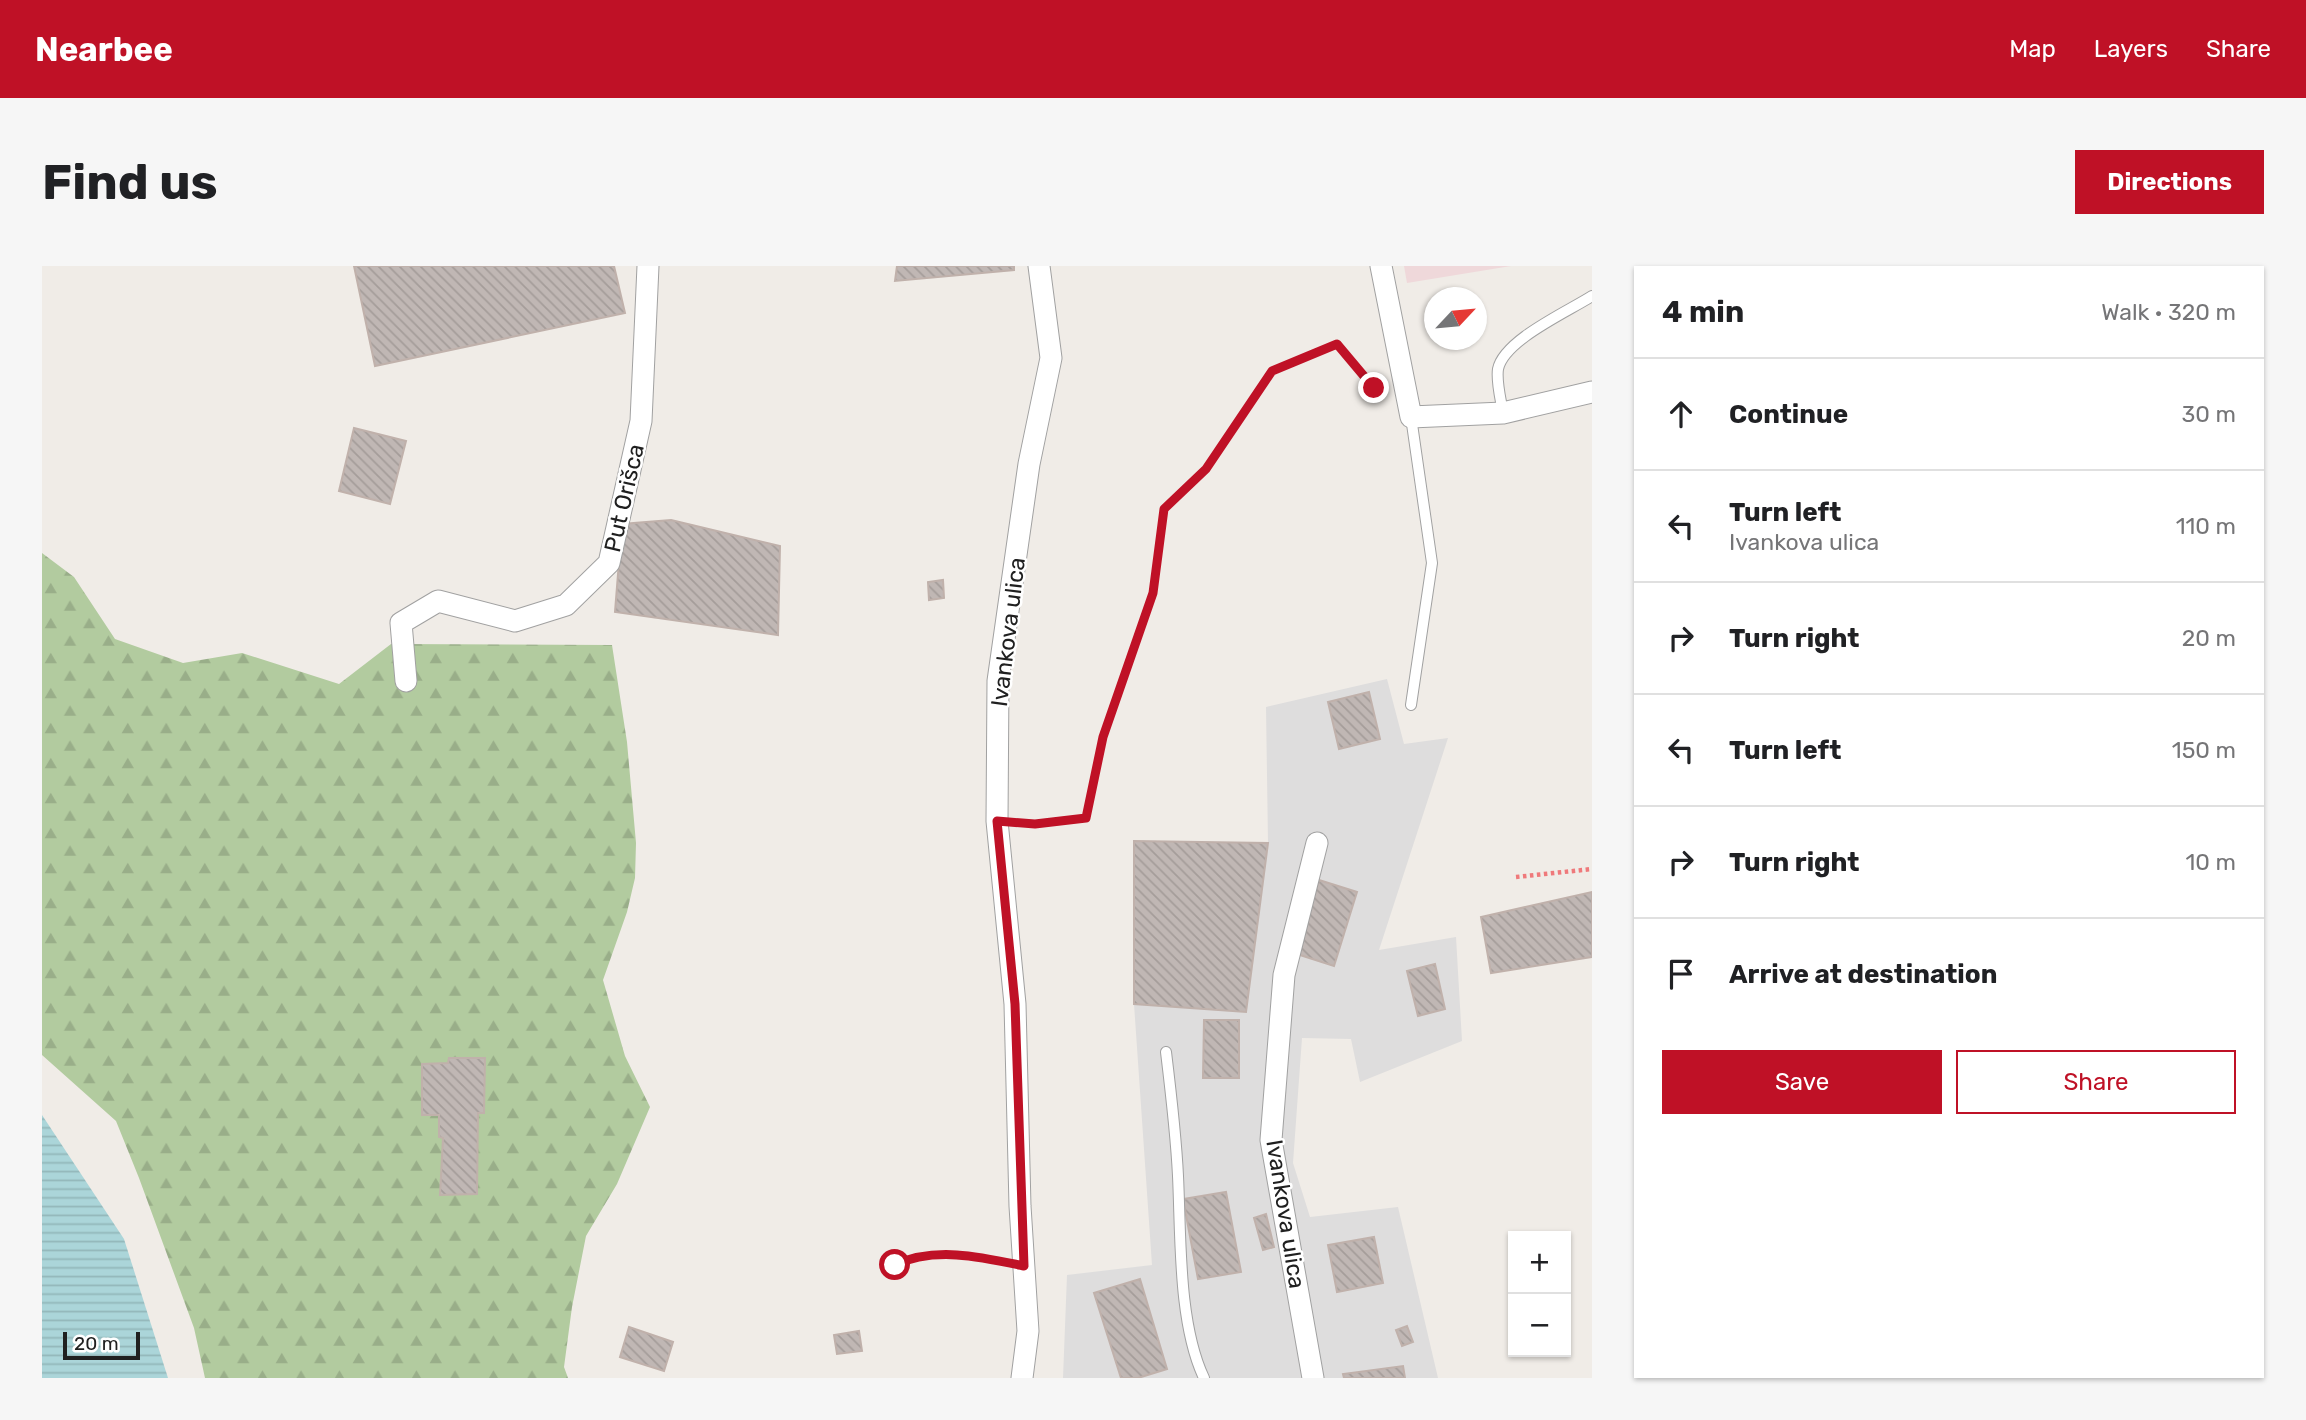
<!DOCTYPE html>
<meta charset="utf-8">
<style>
body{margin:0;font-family:Rubik,sans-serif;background:#f6f6f6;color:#202124}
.controls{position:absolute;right:21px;bottom:21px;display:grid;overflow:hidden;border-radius:0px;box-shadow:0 2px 5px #0004}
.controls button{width:63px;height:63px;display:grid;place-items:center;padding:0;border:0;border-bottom:2px solid #e0e0e0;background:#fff;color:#202124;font:35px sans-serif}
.compass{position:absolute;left:1382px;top:21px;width:63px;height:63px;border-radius:50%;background:#fff;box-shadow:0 2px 5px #0004;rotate:64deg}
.scale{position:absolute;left:21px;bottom:18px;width:77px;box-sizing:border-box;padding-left:7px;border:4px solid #202020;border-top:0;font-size:19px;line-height:24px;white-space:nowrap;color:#202020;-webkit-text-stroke:5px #fff;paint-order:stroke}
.stop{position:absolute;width:21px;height:21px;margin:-16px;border:5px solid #bf1126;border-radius:50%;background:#fff}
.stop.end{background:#bf1126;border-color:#fff;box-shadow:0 2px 7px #0008}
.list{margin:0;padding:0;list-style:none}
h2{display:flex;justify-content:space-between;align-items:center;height:91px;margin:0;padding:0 28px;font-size:30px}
h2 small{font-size:23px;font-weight:400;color:#757577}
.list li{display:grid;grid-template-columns:46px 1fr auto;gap:21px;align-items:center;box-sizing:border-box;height:112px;padding:0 28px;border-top:2px solid #e0e0e0}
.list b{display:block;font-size:26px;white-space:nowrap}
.list p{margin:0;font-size:23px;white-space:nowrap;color:#757577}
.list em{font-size:23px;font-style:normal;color:#757577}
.actions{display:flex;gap:14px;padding:21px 28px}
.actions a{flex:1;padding:16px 0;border:2px solid #bf1126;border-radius:0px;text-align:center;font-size:24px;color:#bf1126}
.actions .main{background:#bf1126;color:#fff}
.icon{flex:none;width:38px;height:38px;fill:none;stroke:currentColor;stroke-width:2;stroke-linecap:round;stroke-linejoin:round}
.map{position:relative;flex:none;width:1550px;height:1112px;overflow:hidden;border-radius:0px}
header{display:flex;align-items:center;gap:42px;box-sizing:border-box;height:98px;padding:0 35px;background:#bf1126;color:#fff}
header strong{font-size:33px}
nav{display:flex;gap:38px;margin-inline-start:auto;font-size:24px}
.intro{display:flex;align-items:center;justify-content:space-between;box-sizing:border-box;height:168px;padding:0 42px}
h1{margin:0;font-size:49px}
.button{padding:18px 32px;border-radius:0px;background:#bf1126;color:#fff;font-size:24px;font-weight:700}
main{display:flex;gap:42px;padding:0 42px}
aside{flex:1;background:#fff;border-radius:0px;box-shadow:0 2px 5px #0004}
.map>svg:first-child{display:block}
.residential{fill:#dedddd}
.commercial{fill:#efd8da}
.forest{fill:url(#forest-firs)}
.water{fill:url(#water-rules)}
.building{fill:url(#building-back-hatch);stroke:#c0b1ab;stroke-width:2}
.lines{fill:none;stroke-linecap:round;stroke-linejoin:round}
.service-casing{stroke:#a1a1a1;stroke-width:12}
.minor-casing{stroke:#a1a1a1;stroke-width:23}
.path{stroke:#ef797b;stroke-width:4.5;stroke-dasharray:3.5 3.5;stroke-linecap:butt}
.service{stroke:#fff;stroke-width:10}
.minor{stroke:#fff;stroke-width:21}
.route{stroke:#bf1126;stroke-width:9}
.labels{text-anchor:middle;stroke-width:5;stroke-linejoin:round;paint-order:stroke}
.street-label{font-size:23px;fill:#202020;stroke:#fff}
</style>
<header>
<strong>Nearbee</strong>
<nav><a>Map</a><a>Layers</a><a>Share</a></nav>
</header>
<div class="intro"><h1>Find us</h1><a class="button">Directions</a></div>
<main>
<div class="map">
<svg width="1550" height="1112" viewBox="0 0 1550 1112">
<defs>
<pattern id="forest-firs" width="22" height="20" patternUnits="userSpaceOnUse" patternTransform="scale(1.75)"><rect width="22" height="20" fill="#b2cb9f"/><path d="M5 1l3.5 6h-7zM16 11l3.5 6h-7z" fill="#99ae89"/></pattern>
<pattern id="water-rules" width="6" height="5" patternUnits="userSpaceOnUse" patternTransform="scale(1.75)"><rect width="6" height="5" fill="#abd5d9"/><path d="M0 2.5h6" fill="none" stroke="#93b7ba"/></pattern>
<pattern id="building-back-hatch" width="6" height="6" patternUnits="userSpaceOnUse" patternTransform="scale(1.75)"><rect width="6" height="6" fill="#c0b7b4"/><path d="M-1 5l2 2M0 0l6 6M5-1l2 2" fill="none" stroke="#a59d9a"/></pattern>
</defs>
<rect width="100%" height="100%" fill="#f0ece7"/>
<path class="residential" d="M1345,413L1362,478L1406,472L1337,684L1414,671L1420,775L1318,816L1309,773L1260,772L1251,897L1268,951L1356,941L1396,1112H1021L1025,1009L1110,999L1092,738L1204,746L1226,577L1224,441Z"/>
<path class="commercial" d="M1362,0H1469L1365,17Z"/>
<path class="forest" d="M0,287L32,311L73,373L141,397L200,387L297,418L349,378L570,379L585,476L594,577L593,612L585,646L561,714L583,790L608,841L575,918L544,970L530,1041L522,1101L526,1112H163L152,1062L97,912L74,855L0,789Z"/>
<path class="water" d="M0,849L82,973L126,1112H0Z"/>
<path class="building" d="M312,0H572L583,47L333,100Z
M855,0H972V4L853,15Z
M312,162L364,175L348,238L297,225Z
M629,254L738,280L736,369L573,346L580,258Z
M901,314L902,332L887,334L886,316Z
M1327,426L1338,473L1297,483L1286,436Z
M1092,575L1226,577L1204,746L1092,738Z
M1277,614L1315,626L1292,700L1255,688Z
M1550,626V691L1449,707L1439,651Z
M1393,698L1403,743L1376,750L1365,705Z
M1162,754H1197V812H1161Z
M407,792H443L442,847H436L435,928L398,929L401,872L397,871V849H380V798L406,797Z
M1184,926L1199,1006L1156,1013L1141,933Z
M1224,948L1232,981L1221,984L1212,952Z
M1332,971L1341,1017L1295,1026L1286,979Z
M1098,1013L1125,1103L1096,1112H1079L1052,1027Z
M1365,1060L1371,1076L1360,1080L1354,1064Z
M587,1061L631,1076L622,1105L578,1091Z
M817,1065L820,1085L795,1088L792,1069Z
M1361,1100L1363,1112H1302L1301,1108Z"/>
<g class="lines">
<defs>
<path id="service" d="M1461,147C1459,134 1454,116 1456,103C1462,74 1525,46 1550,30
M1369,439L1390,297L1369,151
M1124,786C1129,827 1134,868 1136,910C1139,971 1136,1057 1162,1112"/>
<path id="minor" d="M1339,0L1369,151L1461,147L1550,126
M364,415L359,357L396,335L473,355L524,339L567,297L599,155L606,0
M980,1112L986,1065L978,940L973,738L955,555L956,415L987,198L1009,92L997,0
M1271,1112L1229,874L1242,709L1275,577"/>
</defs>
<use href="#service" class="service-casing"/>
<use href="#minor" class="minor-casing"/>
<path class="path" d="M979,557L993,558L1044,552L1061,471L1111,327L1122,243L1164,203L1230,105L1295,78L1332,122L1341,129
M1474,611L1550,603
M853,999C885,984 926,988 960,995"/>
<use href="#service" class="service"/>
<use href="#minor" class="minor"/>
</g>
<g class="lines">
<path class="route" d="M853,999C892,980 940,991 982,1000L973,738L955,555L993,558L1044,552L1061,471L1111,327L1122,243L1164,203L1230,105L1295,78L1332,122"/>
</g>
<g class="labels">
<g class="street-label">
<text transform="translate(582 232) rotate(-77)" y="8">Put Orišca</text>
<text transform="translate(966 366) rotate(-83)" y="8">Ivankova ulica</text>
<text transform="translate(1244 948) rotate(81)" y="8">Ivankova ulica</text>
</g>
</g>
</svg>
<div class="controls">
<button>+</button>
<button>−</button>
</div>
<svg class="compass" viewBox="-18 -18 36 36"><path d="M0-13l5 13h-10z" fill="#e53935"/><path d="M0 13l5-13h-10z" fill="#757577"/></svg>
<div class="scale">20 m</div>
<div class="stop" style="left:853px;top:999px"></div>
<div class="stop end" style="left:1332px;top:122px"></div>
</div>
<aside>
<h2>4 min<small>Walk · 320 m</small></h2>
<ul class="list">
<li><svg class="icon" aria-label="ahead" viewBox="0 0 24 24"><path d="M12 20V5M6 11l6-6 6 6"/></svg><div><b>Continue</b></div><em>30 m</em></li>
<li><svg class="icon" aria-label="left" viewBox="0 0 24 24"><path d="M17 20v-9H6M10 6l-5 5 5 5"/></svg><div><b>Turn left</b><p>Ivankova ulica</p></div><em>110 m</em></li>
<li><svg class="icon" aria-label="right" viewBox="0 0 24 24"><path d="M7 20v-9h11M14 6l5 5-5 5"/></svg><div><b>Turn right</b></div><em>20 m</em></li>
<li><svg class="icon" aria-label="left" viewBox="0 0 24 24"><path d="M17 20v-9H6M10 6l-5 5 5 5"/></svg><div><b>Turn left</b></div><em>150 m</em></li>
<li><svg class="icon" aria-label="right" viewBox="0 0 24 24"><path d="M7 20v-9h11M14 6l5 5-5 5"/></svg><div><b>Turn right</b></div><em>10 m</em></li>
<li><svg class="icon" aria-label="arrive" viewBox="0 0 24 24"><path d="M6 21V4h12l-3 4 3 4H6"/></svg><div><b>Arrive at destination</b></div></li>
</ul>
<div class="actions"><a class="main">Save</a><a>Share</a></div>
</aside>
</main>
